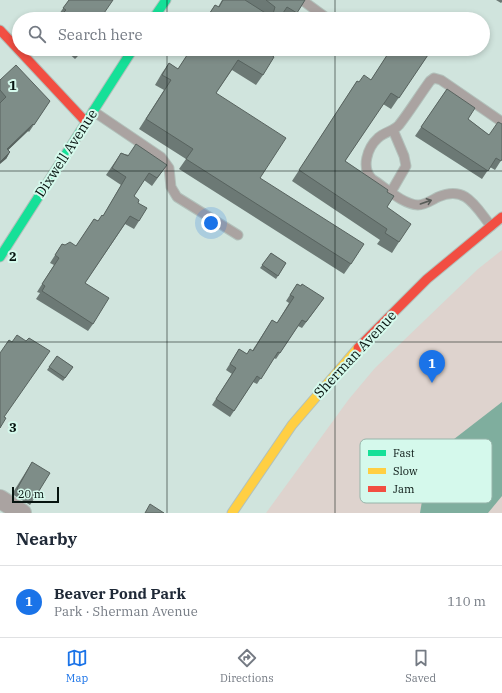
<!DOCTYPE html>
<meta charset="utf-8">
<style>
body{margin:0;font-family:"IBM Plex Serif",serif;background:#f6f6f7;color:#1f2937}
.scale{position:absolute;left:12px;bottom:10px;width:47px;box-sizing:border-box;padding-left:4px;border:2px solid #071410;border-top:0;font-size:11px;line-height:14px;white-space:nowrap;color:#071410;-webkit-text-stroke:3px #d5f9ec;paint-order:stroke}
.you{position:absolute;left:211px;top:223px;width:14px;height:14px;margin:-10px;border:3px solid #fff;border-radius:50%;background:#1a73e8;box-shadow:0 0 0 6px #1a73e833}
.badge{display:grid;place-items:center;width:26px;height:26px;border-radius:50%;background:#1a73e8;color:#fff;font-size:13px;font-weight:700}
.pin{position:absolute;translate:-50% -33px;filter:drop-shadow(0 1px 2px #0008)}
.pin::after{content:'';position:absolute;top:21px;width:14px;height:12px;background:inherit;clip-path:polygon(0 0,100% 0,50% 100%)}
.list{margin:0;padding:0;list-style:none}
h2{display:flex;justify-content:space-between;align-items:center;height:52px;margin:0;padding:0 16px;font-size:17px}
h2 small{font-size:13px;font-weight:400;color:#747a83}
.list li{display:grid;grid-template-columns:26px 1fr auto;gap:12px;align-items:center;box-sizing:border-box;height:72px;padding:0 16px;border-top:1px solid #e0e1e3}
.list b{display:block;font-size:15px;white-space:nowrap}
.list p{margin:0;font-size:13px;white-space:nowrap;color:#747a83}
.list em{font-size:13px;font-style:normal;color:#747a83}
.icon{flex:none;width:22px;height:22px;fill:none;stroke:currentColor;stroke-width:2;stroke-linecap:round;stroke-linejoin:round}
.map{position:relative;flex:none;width:502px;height:513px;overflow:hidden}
.search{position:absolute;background:#fff;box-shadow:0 2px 6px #0003;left:12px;right:12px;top:12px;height:44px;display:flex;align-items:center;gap:10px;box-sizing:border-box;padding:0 14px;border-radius:22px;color:#747a83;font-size:15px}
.sheet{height:124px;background:#fff}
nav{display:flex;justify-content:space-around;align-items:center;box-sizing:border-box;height:56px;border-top:1px solid #e0e1e3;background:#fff;font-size:11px;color:#747a83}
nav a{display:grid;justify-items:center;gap:2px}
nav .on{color:#1a73e8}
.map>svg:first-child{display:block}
.green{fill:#ded3ce}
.water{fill:#7fae9e}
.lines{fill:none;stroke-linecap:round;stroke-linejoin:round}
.lane-casing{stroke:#b2c1bb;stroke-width:11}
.street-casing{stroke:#b2c1bb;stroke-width:20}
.fast-casing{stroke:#b2c1bb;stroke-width:11}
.slow-casing{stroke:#b2c1bb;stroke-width:11}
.jam-casing{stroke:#b2c1bb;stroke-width:11}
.lane{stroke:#aaa3a1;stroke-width:9}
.street{stroke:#aaa3a1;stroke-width:18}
.fast{stroke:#16e098;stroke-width:9}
.slow{stroke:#ffcf43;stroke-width:9}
.jam{stroke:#f24e42;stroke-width:9}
.wall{fill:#6c7975}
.shaded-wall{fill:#58635f}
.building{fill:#7e8d88;stroke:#58635f}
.oneway{stroke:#585c58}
.grid{fill:none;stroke:#071410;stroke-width:1;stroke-opacity:0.55}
.labels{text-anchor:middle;stroke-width:4;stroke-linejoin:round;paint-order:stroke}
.street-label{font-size:14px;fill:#071410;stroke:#d5f9ec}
.key{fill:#d5f9ec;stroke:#97b4aa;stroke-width:1}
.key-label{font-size:11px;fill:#071410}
.grid-label{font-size:13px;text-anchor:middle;font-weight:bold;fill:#071410;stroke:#d5f9ec;stroke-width:4;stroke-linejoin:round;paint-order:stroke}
</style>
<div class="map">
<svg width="502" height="513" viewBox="0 0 502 513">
<rect width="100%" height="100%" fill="#d0e4dd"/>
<path class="green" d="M502,250V513H266L349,399L375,368L478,269Z"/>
<path class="water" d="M502,402V496L488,513H420L423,495L436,453Z"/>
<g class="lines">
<defs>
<path id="lane" d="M302,0L328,19
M308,49H309
M93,111L161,157L169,168L171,187L177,197L238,235
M391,192L406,166L404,156L393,130
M491,226C475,206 466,185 438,197C432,200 425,205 418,205C402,204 385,187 372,179C361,168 367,148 378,138C384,132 394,131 399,125C410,111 419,96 430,81L434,78L441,80L502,122"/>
<path id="street" d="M0,499L22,513"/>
<path id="fast" d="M153,19L166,0
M0,257L133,49"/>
<path id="slow" d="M232,513L292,425L358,348"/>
<path id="jam" d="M0,30L86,122
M358,348L427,279L502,217"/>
</defs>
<use href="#lane" class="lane-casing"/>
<use href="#street" class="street-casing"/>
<use href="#fast" class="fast-casing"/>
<use href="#slow" class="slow-casing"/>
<use href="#jam" class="jam-casing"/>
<use href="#lane" class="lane"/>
<use href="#street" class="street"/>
<use href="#fast" class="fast"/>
<use href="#slow" class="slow"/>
<use href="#jam" class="jam"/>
</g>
<path class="wall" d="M69,0H113L61,15L59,14Z
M222,0H305L293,19H283L280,18L279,19H205L215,5L218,7Z
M496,0H502V2L501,3Z
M60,49H84L75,59L66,51L64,53Z
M191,49H270L268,52L263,75L256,85L232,70L216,93L260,178L351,264L344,274L179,169L186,159L139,129L164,90L155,85L162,73L169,63L178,69Z
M391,49H432L391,109L383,104L345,161L387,192V207L399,242L392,253L377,244L380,240L292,181L357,81L359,82L371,80Z
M0,80L50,101L29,132L28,131L8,150L10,152L6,159L1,102H0Z
M447,89L468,119L489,135L502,159L495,170L490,167L482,179L415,136Z
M121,153L167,165L152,186L144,180L134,196L138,203L139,221L134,229L125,224L85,283L93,324L88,331L36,299L40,293L37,292L54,265L50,263L62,244L65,245L76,246L94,219L98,221L103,216L121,185L106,175Z
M271,253L286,263L276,279L260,268Z
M297,284L324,298L302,328L298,326L276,359L274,358L257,384L253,382L230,417L212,405L232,374L226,370L239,349L247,354L252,351L272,320L277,323L289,303L286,301Z
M57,356L73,367L63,381L47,370Z
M32,462L34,499L30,505L12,494Z"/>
<path class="shaded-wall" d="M83,49H84L75,59L79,53Z
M33,124L28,131L3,155L7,149Z
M10,152L6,159L0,164V162Z"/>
<path class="building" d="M69,0H113L100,19H57L66,10L63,8Z
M223,0H245L267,14H273L275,7L266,0H305L297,13L287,7L279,19H211L212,18L208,16L215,5L219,7Z
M75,49H83L79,53Z
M191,49H270L268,52L274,57L263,75L238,60L216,93L286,138L260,178L364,244L351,264L186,159L193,149L146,119L171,80L162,75L169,63L178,69Z
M391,49H432L399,98L391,93L345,161L388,190L387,192L394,196L387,207L411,224L399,242L385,233L387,229L299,170L357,81L359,82L364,75L371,80Z
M16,65L50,101L34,125L33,124L7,149L10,152L0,162V103L6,97L0,90V80Z
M447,89L475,108L468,119L489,135L498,122L502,124V159L501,161L496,158L488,171L421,127Z
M136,144L167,165L157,178L149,173L134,196L139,200L138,203L147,208L139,221L130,216L85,283L109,298L93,324L42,291L45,286L42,284L59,258L55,255L62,244L65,245L70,242L76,246L94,219L98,221L102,215L103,216L126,177L112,168L121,153L128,156Z
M271,253L286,263L278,276L262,265Z
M297,284L301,286L302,284L324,298L306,322L302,320L280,353L278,352L261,379L257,376L234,411L216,399L236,368L230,364L239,349L247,354L250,349L253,351L272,320L277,323L294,297L290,295Z
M17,335L26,341L29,338L50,351L4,417L6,418L0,428V353L9,340L12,342Z
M57,356L73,367L65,378L49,367Z
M32,462L50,473L34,499L17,489Z
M150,504L164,513H145Z"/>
<defs><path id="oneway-shaft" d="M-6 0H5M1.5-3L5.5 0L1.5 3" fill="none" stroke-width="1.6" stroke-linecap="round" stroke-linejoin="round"/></defs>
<use class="oneway" href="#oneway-shaft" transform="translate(426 202) rotate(-19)"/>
<path class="grid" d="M167,0V19M335,0V19M167,49V513M335,49V513M0,171H502M0,342H502"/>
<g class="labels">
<g class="street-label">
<text transform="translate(66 153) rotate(-57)" y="5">Dixwell Avenue</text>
<text transform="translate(355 354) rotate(-47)" y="5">Sherman Avenue</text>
</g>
</g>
<rect x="360" y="439" width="132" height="64" rx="6" class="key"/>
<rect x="368" y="450" width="18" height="6" fill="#16e098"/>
<rect x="368" y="468" width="18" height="6" fill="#ffcf43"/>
<rect x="368" y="486" width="18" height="6" fill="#f24e42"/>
<g class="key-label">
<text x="393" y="457">Fast</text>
<text x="393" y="475">Slow</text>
<text x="393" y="493">Jam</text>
</g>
<g class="grid-label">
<text x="13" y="90">1</text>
<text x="13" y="261">2</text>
<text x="13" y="432">3</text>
</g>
</svg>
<div class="scale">20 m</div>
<div class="you"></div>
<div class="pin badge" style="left:432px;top:383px">1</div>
<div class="search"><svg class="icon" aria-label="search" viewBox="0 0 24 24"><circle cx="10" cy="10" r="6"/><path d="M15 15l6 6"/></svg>Search here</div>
</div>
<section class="sheet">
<h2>Nearby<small></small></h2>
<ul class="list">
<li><span class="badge">1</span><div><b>Beaver Pond Park</b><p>Park · Sherman Avenue</p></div><em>110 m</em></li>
</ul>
</section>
<nav>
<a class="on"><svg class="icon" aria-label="map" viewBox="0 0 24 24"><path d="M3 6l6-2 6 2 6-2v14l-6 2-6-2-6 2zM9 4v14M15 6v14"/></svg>Map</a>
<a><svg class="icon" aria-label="directions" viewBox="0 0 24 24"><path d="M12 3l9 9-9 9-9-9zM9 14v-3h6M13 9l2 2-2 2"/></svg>Directions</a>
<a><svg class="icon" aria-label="saved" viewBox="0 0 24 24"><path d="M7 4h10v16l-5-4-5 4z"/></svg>Saved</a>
</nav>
